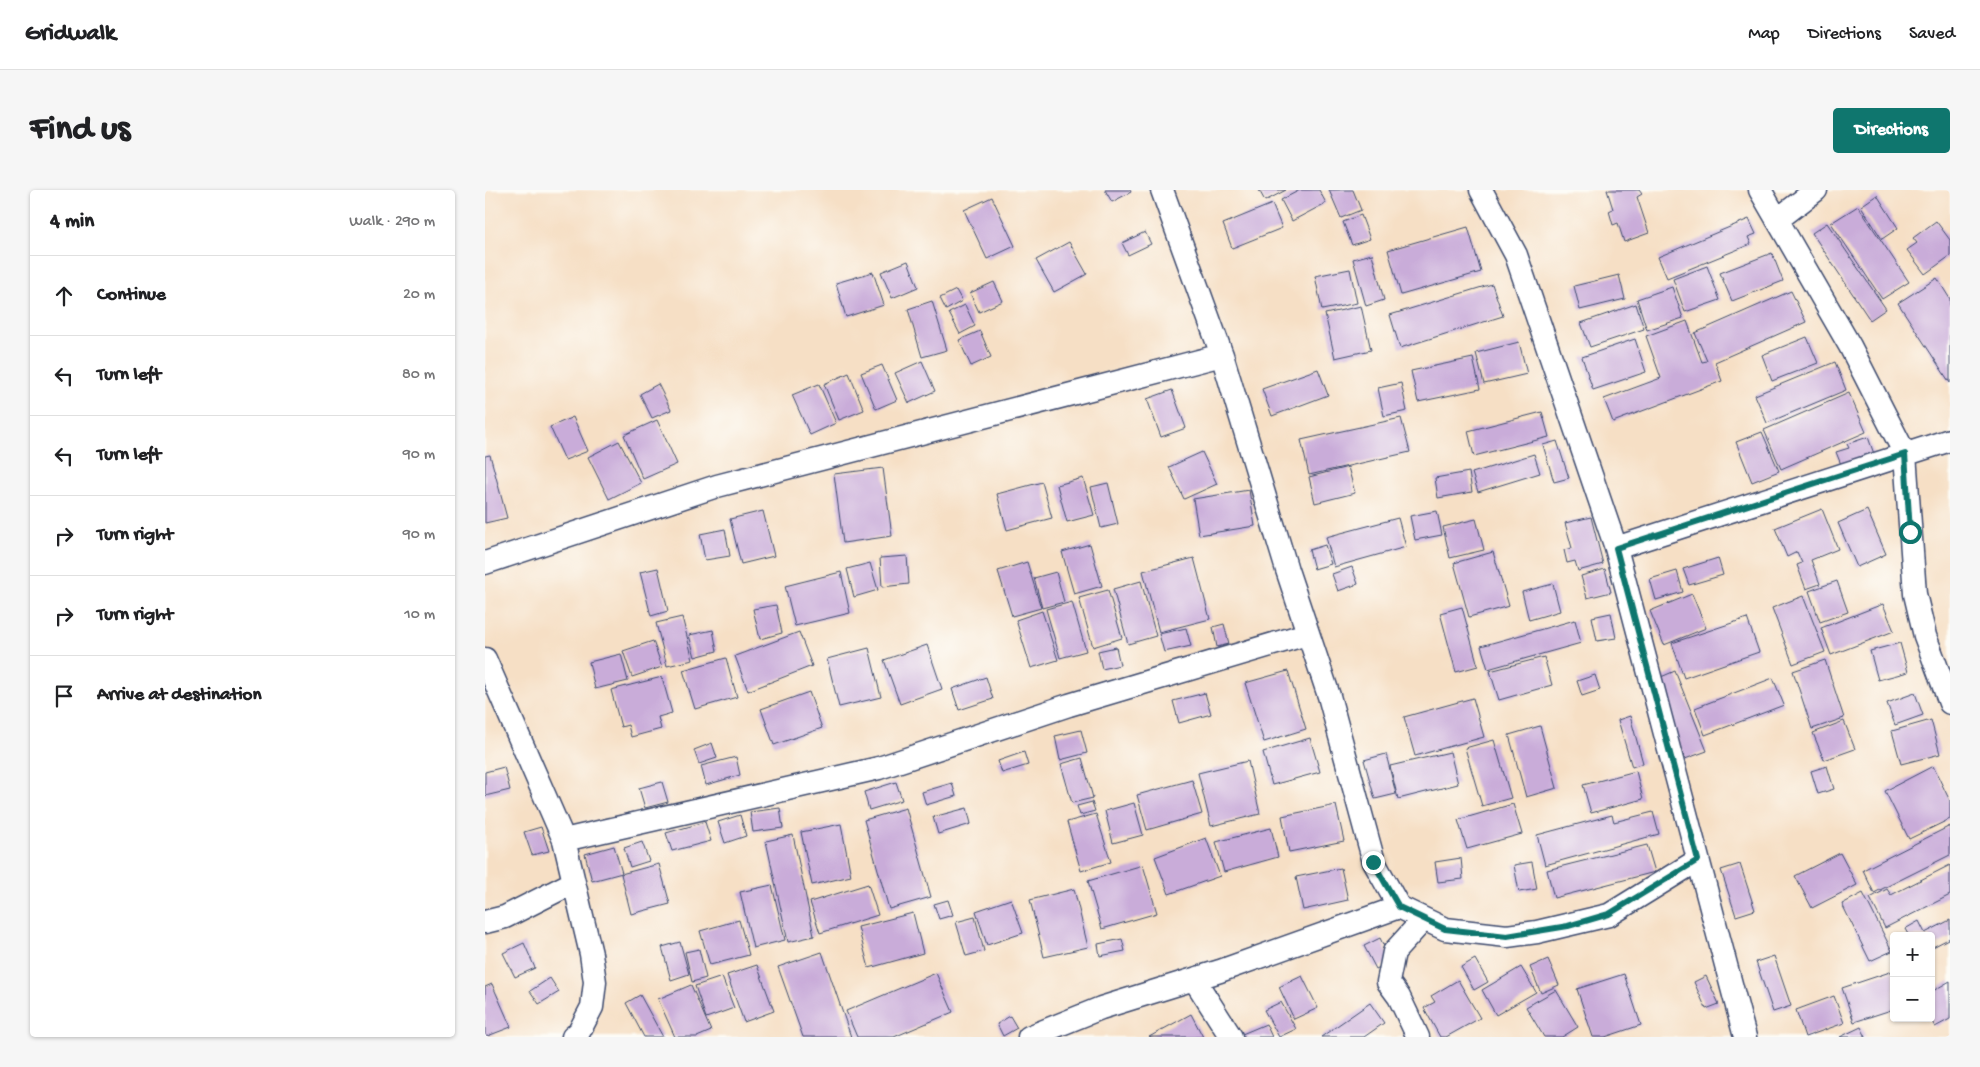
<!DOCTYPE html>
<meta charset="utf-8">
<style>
body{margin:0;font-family:"Gochi Hand",sans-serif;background:#f6f6f6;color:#202124}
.controls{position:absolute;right:15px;bottom:15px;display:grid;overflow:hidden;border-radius:5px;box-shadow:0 1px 4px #0004}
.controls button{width:45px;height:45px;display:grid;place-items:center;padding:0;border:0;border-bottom:1px solid #e0e0e0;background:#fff;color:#202124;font:25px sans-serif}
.stop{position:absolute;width:15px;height:15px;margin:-11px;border:4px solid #0f766e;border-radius:50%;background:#fff}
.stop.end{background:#0f766e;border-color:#fff;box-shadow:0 1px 5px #0008}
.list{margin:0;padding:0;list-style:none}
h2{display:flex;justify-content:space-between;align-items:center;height:65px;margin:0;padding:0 20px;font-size:21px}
h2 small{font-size:16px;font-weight:400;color:#757577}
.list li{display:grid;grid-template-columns:32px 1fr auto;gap:15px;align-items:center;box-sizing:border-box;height:80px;padding:0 20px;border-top:1px solid #e0e0e0}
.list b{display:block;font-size:19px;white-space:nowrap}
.list em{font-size:16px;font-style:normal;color:#757577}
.icon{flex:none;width:28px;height:28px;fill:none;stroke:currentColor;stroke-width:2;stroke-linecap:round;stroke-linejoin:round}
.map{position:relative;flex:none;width:1465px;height:847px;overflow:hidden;border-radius:5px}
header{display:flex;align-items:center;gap:30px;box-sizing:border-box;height:70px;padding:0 25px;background:#fff;border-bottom:1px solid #e0e0e0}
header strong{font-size:24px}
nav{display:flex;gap:28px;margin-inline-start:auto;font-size:18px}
.intro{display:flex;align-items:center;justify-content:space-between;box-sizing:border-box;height:120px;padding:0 30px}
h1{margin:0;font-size:35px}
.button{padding:12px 22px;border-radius:5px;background:#0f766e;color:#fff;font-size:18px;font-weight:700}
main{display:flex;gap:30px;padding:0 30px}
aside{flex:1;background:#fff;border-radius:5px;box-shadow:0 1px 4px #0004}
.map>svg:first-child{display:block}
.building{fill:#c9acd9}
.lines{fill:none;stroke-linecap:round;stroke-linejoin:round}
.street-casing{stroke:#3c496d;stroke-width:25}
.street{stroke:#fff;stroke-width:22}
.route{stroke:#0f766e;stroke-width:6}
</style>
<header>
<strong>Gridwalk</strong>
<nav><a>Map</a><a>Directions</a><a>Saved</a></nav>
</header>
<div class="intro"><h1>Find us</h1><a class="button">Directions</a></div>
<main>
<aside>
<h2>4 min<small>Walk · 290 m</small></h2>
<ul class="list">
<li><svg class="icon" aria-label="ahead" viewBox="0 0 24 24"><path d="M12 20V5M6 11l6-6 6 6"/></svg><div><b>Continue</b></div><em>20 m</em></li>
<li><svg class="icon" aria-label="left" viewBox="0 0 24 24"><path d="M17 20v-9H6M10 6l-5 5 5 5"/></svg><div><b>Turn left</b></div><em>80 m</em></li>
<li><svg class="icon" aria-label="left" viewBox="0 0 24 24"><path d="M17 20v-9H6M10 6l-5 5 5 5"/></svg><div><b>Turn left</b></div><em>90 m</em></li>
<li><svg class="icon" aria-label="right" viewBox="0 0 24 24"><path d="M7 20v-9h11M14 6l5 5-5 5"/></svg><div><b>Turn right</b></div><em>90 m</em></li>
<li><svg class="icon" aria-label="right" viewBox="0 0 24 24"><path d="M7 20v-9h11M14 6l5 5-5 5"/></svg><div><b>Turn right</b></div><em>10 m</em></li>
<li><svg class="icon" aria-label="arrive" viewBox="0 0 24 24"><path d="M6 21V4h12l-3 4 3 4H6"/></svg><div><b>Arrive at destination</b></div></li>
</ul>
</aside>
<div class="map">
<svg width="1465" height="847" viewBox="0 0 1465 847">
<rect width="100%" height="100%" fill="#fdfcf7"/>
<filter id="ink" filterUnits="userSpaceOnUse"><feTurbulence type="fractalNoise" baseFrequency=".02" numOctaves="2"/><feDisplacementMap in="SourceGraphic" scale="10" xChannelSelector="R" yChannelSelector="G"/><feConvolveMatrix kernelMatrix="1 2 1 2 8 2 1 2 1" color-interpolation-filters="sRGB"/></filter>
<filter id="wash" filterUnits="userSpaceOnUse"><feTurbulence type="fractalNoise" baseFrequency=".0096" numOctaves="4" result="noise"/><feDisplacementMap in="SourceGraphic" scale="20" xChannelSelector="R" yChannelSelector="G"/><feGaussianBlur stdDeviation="1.12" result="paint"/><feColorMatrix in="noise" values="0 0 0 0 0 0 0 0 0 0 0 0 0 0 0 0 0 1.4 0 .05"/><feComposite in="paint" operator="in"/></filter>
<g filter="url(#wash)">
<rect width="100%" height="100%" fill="#f6dfc5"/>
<g id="blocks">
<path class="building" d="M620,0H645L646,2L627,12Z
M774,0H801L780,11Z
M815,0H834L841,13L807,31L796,10Z
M844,0H868L876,20L856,28Z
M1122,0H1154L1157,4L1152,7L1164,43L1139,52L1133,33L1128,35L1124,21L1128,19Z
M1392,5L1413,38L1397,49L1376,16Z
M507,7L530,56L502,69L479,20Z
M787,14L797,38L747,58L738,34Z
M1373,16L1424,92L1397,109L1346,33Z
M876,25L885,49L867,55L858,32Z
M1264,29L1271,44L1263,47L1266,54L1182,88L1173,67Z
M1451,31L1465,50V66L1440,84L1422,60L1432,53L1428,48Z
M1342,33L1401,119L1385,130L1327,43Z
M983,37L996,82L916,105L903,60Z
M660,42L666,54L643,65L637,53Z
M584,52L602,84L569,102L551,70Z
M1287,63L1298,91L1247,111L1235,83Z
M887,64L899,110L881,116L868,69Z
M423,71L433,97L407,108L396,82Z
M1222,76L1235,110L1200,122L1188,89Z
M865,79L872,113L837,120L830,86Z
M388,82L399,115L361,127L351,93Z
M1134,85L1140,109L1095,120L1089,96Z
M1452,88L1465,109V193L1413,113Z
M509,92L518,111L494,122L485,103Z
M1007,94L1018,126L915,158L905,125Z
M1187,97L1198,128L1162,140L1152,109Z
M471,100L477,111L461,120L455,108Z
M1306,101L1321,132L1230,172L1237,191L1128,232L1119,209L1176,188L1161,146L1202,131L1217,172L1222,171L1210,143Z
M447,111L462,160L437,167L423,119Z
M1151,114L1159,139L1105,157L1096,133Z
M480,115L490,136L475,144L464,123Z
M876,116L886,160L850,168L840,124Z
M495,141L506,167L486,176L474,150Z
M1322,147L1333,173L1287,191L1277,165Z
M1150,149L1161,182L1108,200L1097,167Z
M1034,152L1042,184L999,194L991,163Z
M988,168L995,199L933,212L926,181Z
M437,171L450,201L424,213L410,183Z
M1350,172L1361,200L1282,233L1270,205Z
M397,175L412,210L391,219L376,183Z
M833,179L843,205L787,226L777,199Z
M364,183L379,220L354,230L339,194Z
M916,193L922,221L899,226L893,198Z
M173,194L186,220L167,228L155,204Z
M334,194L351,233L325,245L307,205Z
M687,200L701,238L676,247L662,209Z
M1364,203L1381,242L1296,279L1279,240Z
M1057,222L1064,247L989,266L983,241Z
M88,227L103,261L80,270L65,237Z
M916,228L925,262L824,285L816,250Z
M172,230L192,274L158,289L139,245Z
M1277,242L1294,281L1267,292L1251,252Z
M1383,247L1389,264L1357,277L1351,262L1364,258L1362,254Z
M134,251L156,293L124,309L103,267Z
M1072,251L1084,288L1069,292L1058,255Z
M717,262L732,294L699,309L684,277Z
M1049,264L1055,283L993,302L987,283Z
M5,265L22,328L0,333V266Z
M863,277L870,303L830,313L824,287Z
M398,278L407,346L358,353L349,284Z
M984,282L987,302L953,308L950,288Z
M598,288L609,325L582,332L572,295Z
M557,292L567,328L522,340L512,304Z
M623,293L633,334L616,338L606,297Z
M764,300L770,336L714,345L708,309Z
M1337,319L1353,359L1326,370L1335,394L1321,399L1312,375L1317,373L1312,362L1302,367L1290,338Z
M1382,320L1401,364L1372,377L1353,333Z
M278,321L289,366L256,374L245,329Z
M952,321L957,345L930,350L925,326Z
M1106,327L1118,374L1093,381L1090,371L1082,373L1079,360L1087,358L1080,333Z
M913,328L921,357L849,377L841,347Z
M991,329L999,360L965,368L958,337Z
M240,339L245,366L220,370L215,344Z
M605,354L617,396L589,404L577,362Z
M840,355L846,374L829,379L824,360Z
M1008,362L1024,416L984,427L969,373Z
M422,366L424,394L397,397L395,368Z
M709,368L725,429L674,442L658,381Z
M1233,368L1238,385L1204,395L1198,379Z
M542,372L556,418L527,426L513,381Z
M385,373L393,400L369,407L362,379Z
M867,377L873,394L853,401L847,384Z
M173,378L183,421L166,426L155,382Z
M1120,379L1126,402L1102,408L1096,386Z
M1192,381L1198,402L1171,410L1165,389Z
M356,382L365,423L310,436L300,396Z
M571,382L579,412L557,418L549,388Z
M656,391L671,446L643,454L628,399Z
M1352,391L1363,422L1335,432L1324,401Z
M1068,394L1075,421L1044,430L1037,402Z
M623,400L637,448L608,457L594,408Z
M1207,404L1221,438L1179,455L1165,421Z
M1318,406L1340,462L1308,474L1287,418Z
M587,412L601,461L575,468L561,419Z
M1398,414L1409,441L1346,465L1336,438Z
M291,415L297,443L275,449L268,419Z
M977,417L993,476L971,482L955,423Z
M557,421L573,470L546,478L531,430Z
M1126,423L1131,448L1112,451L1107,427Z
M197,427L208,470L182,476L171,433Z
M1262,428L1274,462L1199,488L1187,453Z
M1090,430L1096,453L1003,479L996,456Z
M739,434L744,454L732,457L728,437Z
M701,438L706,456L679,462L674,444Z
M228,440L232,461L210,467L204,445Z
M314,442L327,476L263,501L250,466Z
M168,451L177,477L147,487L138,461Z
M1415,453L1423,482L1393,490L1385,461Z
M442,455L457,499L415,514L399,470Z
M631,457L635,475L617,479L613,461Z
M384,458L396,507L354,517L342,469Z
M136,464L143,491L110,499L104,472Z
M1059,467L1067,495L1014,510L1005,481Z
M241,468L252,507L210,519L198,480Z
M1340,470L1359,528L1327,539L1308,481Z
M803,481L821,539L779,552L760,493Z
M1190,481L1222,561L1200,569L1169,490Z
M1110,485L1115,500L1097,506L1092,491Z
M177,487L187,523L173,527L176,539L146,547L143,535L136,537L126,500Z
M501,487L508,509L474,520L467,499Z
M1288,488L1299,515L1220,545L1210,518Z
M324,502L337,538L289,555L276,519Z
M720,503L726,524L694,533L688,511Z
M1430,503L1438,525L1410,535L1402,513Z
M988,508L999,547L930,566L919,527Z
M1145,526L1158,573L1147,577L1133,530Z
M1446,530L1455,564L1416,574L1407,541Z
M1359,531L1370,559L1339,570L1328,543Z
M1055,536L1072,598L1041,607L1024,545Z
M596,540L602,563L575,570L570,546Z
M825,548L835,582L787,595L778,562Z
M1009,550L1026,608L997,616L980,558Z
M227,553L232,568L214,574L209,560Z
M539,562L543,575L517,583L513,571Z
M965,562L973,594L913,609L905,576Z
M901,564L911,604L890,609L879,570Z
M251,567L255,585L221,595L216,576Z
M597,568L608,608L587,613L576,574Z
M763,571L775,624L726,636L713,583Z
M1342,576L1349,599L1333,604L1326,581Z
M1448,576L1465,611V629L1424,649L1400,601Z
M19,577L25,600L0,606V582Z
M1151,581L1158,609L1106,623L1098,595Z
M707,590L717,624L662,640L652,605Z
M177,592L183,612L160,618L154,598Z
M411,592L417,610L384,620L379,602Z
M467,593L471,606L441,615L437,602Z
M607,612L610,621L595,625L592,616Z
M649,613L658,645L628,653L620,621Z
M1028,614L1037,644L982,659L973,630Z
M851,615L859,651L804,662L797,626Z
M295,618L298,638L268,642L265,622Z
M421,618L446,707L404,719L379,630Z
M482,618L486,634L453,644L448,627Z
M1168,622L1174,644L1060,675L1052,645L1127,625L1129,632Z
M611,624L626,672L596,681L582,632Z
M255,625L261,646L240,653L233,632Z
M220,632L226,651L187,661L181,643Z
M356,634L366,686L327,695L316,642Z
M1465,636V665L1389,703L1378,680Z
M56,637L64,661L47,665L39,642Z
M786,638L793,667L739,682L731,652Z
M308,645L329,746L303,752L281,651Z
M721,648L735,686L684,704L670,667Z
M157,652L164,671L145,677L139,658Z
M1162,655L1170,682L1069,708L1062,680Z
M129,656L137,683L107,691L100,664Z
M1355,663L1372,695L1327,718L1310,686Z
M976,668L978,689L953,692L950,672Z
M1047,672L1052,699L1034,702L1029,675Z
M174,674L185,714L146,724L136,684Z
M1255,674L1270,720L1251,726L1236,680Z
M658,675L672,723L617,739L603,691Z
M1465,675V705L1400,738L1385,708L1402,699L1406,705Z
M856,678L863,710L818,720L811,687Z
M383,694L393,725L335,743L325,712Z
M287,695L300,750L268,758L255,702Z
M589,699L603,757L559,767L545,710Z
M1378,703L1407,761L1385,771L1357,714Z
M526,709L538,743L502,755L491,721Z
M463,710L468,725L454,729L449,714Z
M428,723L438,763L384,778L373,737Z
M490,727L499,761L481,766L471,732Z
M254,730L264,765L225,775L215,741Z
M1465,730V748L1446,758V746H1424L1420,739L1434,731L1440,743Z
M895,748L906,771L891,779L879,756Z
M637,749L640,761L615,766L613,754Z
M195,752L204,784L186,790L177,757Z
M39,753L50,778L30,787L18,763Z
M214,759L221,788L207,792L200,762Z
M337,762L366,847H318L293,777Z
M1289,766L1306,816L1288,822L1271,772Z
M990,769L1003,792L989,800L976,777Z
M1063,769L1074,795L1056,803L1045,777Z
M272,775L289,821L259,832L242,785Z
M1036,777L1051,802L1011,825L997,800Z
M1408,781L1409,819L1369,832L1357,798Z
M451,783L468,822L409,847H372L361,821Z
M1139,784L1156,835L1120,847H1108L1092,799Z
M817,786L833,818L809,829L794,797Z
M1221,786L1234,814L1221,819L1209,792Z
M237,787L249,818L221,828L210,796Z
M65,788L74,802L54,814L45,801Z
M973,790L995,828L961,847H955L939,818L950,812L946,806Z
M1465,791V829L1450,837L1445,828L1446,802Z
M7,794L26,837L0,847V797Z
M206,795L226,841L212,847H190L173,809Z
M1071,800L1093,837L1077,847H1059L1041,817Z
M155,805L178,847H159L141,813Z
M1349,806L1359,833L1320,847L1311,820Z
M796,812L811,839L794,847L779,820Z
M885,813L899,833L879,847H836Z
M706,824L718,847H664Z
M525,826L532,838L518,846L512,834Z
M781,834L787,847H750Z
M1376,837L1381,847H1355Z"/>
</g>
</g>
<g filter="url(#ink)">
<use href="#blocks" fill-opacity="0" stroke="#3c496d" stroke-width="1"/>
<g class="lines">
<defs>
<path id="street" d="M677,0L737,165L802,380L844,506L889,672L914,717L960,739L1022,746L1052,742L1124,725L1213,670
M996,0L1031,65L1131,358L1260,847
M1275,0L1365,156L1420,264L1430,404L1440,446L1465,513
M1292,30L1331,0
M1131,358L1465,250
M0,373L232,296L737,165
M0,469L79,650L106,764L110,792L107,817L94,842L88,847
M79,650L394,578L584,515L822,444
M0,732L20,727L89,692
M709,789L746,847
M544,847L616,818L735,781L914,717
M933,847L914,807L903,792L909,762L939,729"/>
</defs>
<use href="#street" class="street-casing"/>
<use href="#street" class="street"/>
</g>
</g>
<g class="lines" filter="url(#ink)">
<path class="route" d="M888,672L914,717L960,739L1022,746L1083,736L1124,724L1213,670L1131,358L1420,264L1425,342"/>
</g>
</svg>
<div class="controls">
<button>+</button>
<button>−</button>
</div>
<div class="stop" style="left:1425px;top:342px"></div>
<div class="stop end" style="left:888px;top:672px"></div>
</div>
</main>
